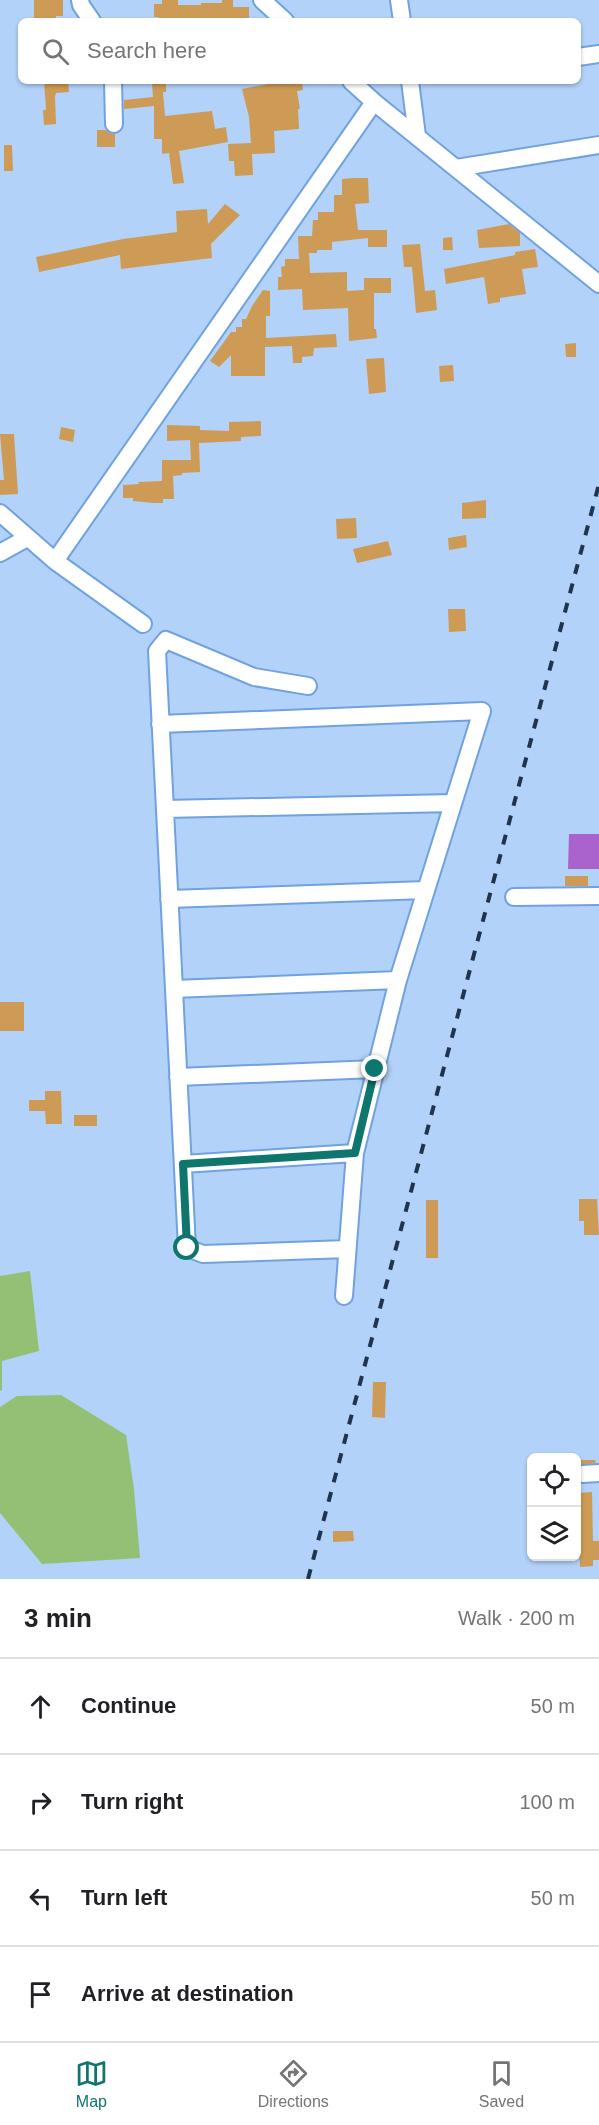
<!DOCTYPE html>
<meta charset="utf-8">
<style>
body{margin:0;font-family:Arial,sans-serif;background:#f2f2f2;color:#202124}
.controls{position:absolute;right:18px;bottom:18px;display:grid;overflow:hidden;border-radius:9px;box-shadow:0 2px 4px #0004}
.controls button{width:54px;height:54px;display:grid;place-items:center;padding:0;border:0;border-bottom:2px solid #e0e0e0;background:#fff;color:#202124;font:30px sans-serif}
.stop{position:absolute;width:18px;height:18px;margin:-14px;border:4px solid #0f766e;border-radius:50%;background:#fff}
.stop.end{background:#0f766e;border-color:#fff;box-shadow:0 2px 6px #0008}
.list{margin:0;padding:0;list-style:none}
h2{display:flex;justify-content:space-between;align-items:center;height:78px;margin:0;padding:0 24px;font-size:26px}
h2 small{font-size:20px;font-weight:400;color:#757577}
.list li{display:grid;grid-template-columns:39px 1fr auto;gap:18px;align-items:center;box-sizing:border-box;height:96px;padding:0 24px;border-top:2px solid #e0e0e0}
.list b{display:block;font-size:22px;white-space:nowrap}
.list em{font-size:20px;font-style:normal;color:#757577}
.icon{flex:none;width:33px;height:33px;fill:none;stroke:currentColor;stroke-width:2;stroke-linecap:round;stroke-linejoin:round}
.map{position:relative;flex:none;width:599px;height:1579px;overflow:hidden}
.search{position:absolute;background:#fff;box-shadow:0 2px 4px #0004;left:18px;right:18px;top:18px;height:66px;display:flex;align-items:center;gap:15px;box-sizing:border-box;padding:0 21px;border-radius:9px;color:#757577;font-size:22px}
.sheet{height:462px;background:#fff}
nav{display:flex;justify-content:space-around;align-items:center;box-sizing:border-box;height:84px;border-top:2px solid #e0e0e0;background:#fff;font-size:16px;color:#757577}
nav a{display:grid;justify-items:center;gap:3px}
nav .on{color:#0f766e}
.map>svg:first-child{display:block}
.green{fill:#93c075}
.water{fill:#aa62cc}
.building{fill:#cd9b56}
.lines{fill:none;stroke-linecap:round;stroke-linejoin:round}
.minor-casing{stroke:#6fa2df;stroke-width:20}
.minor{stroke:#fff;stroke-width:16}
.rail{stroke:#21344e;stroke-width:4;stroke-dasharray:10 10;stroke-linecap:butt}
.route{stroke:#0f766e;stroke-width:8}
</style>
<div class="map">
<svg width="599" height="1579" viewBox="0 0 599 1579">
<rect width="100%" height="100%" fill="#b3d2f9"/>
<path class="green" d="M30,1271L39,1351L2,1361V1390L0,1391V1276Z
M61,1395L126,1435L134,1489L140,1558L42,1564L0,1513V1407L17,1396Z"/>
<path class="water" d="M569,834H599V869H568Z"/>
<path class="building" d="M34,0H63V16H56V21H34Z
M162,0H178V5H201V3H222V0H233V7H249V21H236V18H213V21H159V17H154V4H162Z
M44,81H68L69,92L56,93L55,96L56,124L44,125L43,110H46Z
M283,81H302L303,90L297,91L300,109H298L299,129L274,131L275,153L252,154L253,175L235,176L234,161H229L228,144L251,143L249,117L242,89Z
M152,83H166V92H163L165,116L212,111L215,129L226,127L228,142L179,151L184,183L173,184L169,153L162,154V139H154V106L124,109V100L153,97Z
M97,130H105L110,133L115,134V147H97Z
M4,145H12L13,171H4Z
M354,178H368L369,203L355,204L358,230H387V247H368V238L332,242V250H317V253H309L310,273L347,272V291L364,290V278H391V293H374V329H376L377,338L349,341L348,308L303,310L302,289L278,290V277H282L281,267L285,266V259H299L298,236H312L313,220H318V212H334V195H342V179Z
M225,204L240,215L211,244L212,258L121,269L120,255L39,272L36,257L123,239L177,232L176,211L207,209L208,224Z
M509,224L520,233V246L479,248L477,230Z
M452,237L453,250H443V238Z
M420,244L425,291L435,290L437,310L416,313L412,267H404L402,245Z
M535,249L538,267L522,269L526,294L500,298V302L488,304L484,277L446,284L444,269L515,255V252Z
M263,290L270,291V316H266V338L336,334L337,347L314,348L313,356L302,357V363H293L292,346L265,347V376H231V355L219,367L210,361L231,332H236V327H242V319H246L252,306Z
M576,343V357H566L565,344Z
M384,358L386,392L369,394L366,359Z
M453,365L454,381L440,382L439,366Z
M261,421V436L241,437V441L199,443L200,472L182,473V475L173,476L174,499H163V503H154L133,501V498H123V485L139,484L138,482L162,481V460H191L190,440L167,441V425L200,426V430L229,431V422Z
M61,427L75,430L73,442L59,439Z
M0,434H14L18,494L0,495V480H4Z
M486,500V518L462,519V503Z
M356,518L357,538L337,539L336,519Z
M466,535L467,547L449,550L448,538Z
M388,541L392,555L357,563L353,549Z
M448,609H465L466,631L449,632Z
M565,876H588V886H565Z
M0,1002H24V1031H0Z
M45,1091H61L62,1124H46L45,1111H29V1100H45Z
M74,1115H97V1126H74Z
M579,1199H597L599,1235H584V1221H579Z
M426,1200H438V1258H426Z
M373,1382H386L385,1418L372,1417Z
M576,1460H595L596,1463L576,1466Z
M592,1492L593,1541H599V1560H593V1566L580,1567L576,1493Z
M333,1531H353L354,1541L333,1542Z"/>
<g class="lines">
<defs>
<path id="minor" d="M80,0L81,5L92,21
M262,0L285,21
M399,0L402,21
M578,57L599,54
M113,81L114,124
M410,81L417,136
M374,102L599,284
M456,168L599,145
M0,513L55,561
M0,553L27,538
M143,624L55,561L374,102L351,81
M308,686L254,677L166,640L157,651L187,1248L203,1254L347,1249
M160,724L482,711L398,980L355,1153L344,1296
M165,809L453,803
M514,897L599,896
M169,899L426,890
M174,989L398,980
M178,1077L375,1069
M183,1164L355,1153
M583,1474L599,1473"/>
</defs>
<use href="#minor" class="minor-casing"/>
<use href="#minor" class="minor"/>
<path class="rail" d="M308,1579L599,484"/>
</g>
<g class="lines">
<path class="route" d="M187,1248L183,1164L355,1153L375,1069"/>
</g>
</svg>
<div class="controls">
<button><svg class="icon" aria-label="locate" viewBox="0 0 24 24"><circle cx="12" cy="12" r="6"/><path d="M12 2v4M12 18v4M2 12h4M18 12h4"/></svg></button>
<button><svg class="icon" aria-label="layers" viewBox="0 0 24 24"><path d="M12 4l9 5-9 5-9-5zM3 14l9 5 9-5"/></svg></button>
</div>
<div class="stop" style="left:187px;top:1248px"></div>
<div class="stop end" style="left:375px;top:1069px"></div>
<div class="search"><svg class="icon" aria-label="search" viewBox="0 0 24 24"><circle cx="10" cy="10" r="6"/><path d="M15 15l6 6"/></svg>Search here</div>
</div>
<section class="sheet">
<h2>3 min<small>Walk · 200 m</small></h2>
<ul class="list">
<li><svg class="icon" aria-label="ahead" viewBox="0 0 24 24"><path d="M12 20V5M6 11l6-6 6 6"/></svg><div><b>Continue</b></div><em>50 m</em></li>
<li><svg class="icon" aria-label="right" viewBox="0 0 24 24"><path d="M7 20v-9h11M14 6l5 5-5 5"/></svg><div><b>Turn right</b></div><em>100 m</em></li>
<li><svg class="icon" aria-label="left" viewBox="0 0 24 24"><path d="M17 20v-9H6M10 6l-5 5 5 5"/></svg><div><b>Turn left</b></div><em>50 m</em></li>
<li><svg class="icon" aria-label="arrive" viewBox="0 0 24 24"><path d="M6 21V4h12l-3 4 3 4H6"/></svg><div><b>Arrive at destination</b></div></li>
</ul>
</section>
<nav>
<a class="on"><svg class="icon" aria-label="map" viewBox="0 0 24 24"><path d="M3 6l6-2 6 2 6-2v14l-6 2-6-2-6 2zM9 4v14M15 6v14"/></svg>Map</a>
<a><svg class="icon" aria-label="directions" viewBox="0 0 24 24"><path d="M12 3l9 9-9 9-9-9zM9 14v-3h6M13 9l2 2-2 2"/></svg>Directions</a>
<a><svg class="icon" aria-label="saved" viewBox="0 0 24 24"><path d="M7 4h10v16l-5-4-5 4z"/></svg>Saved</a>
</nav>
